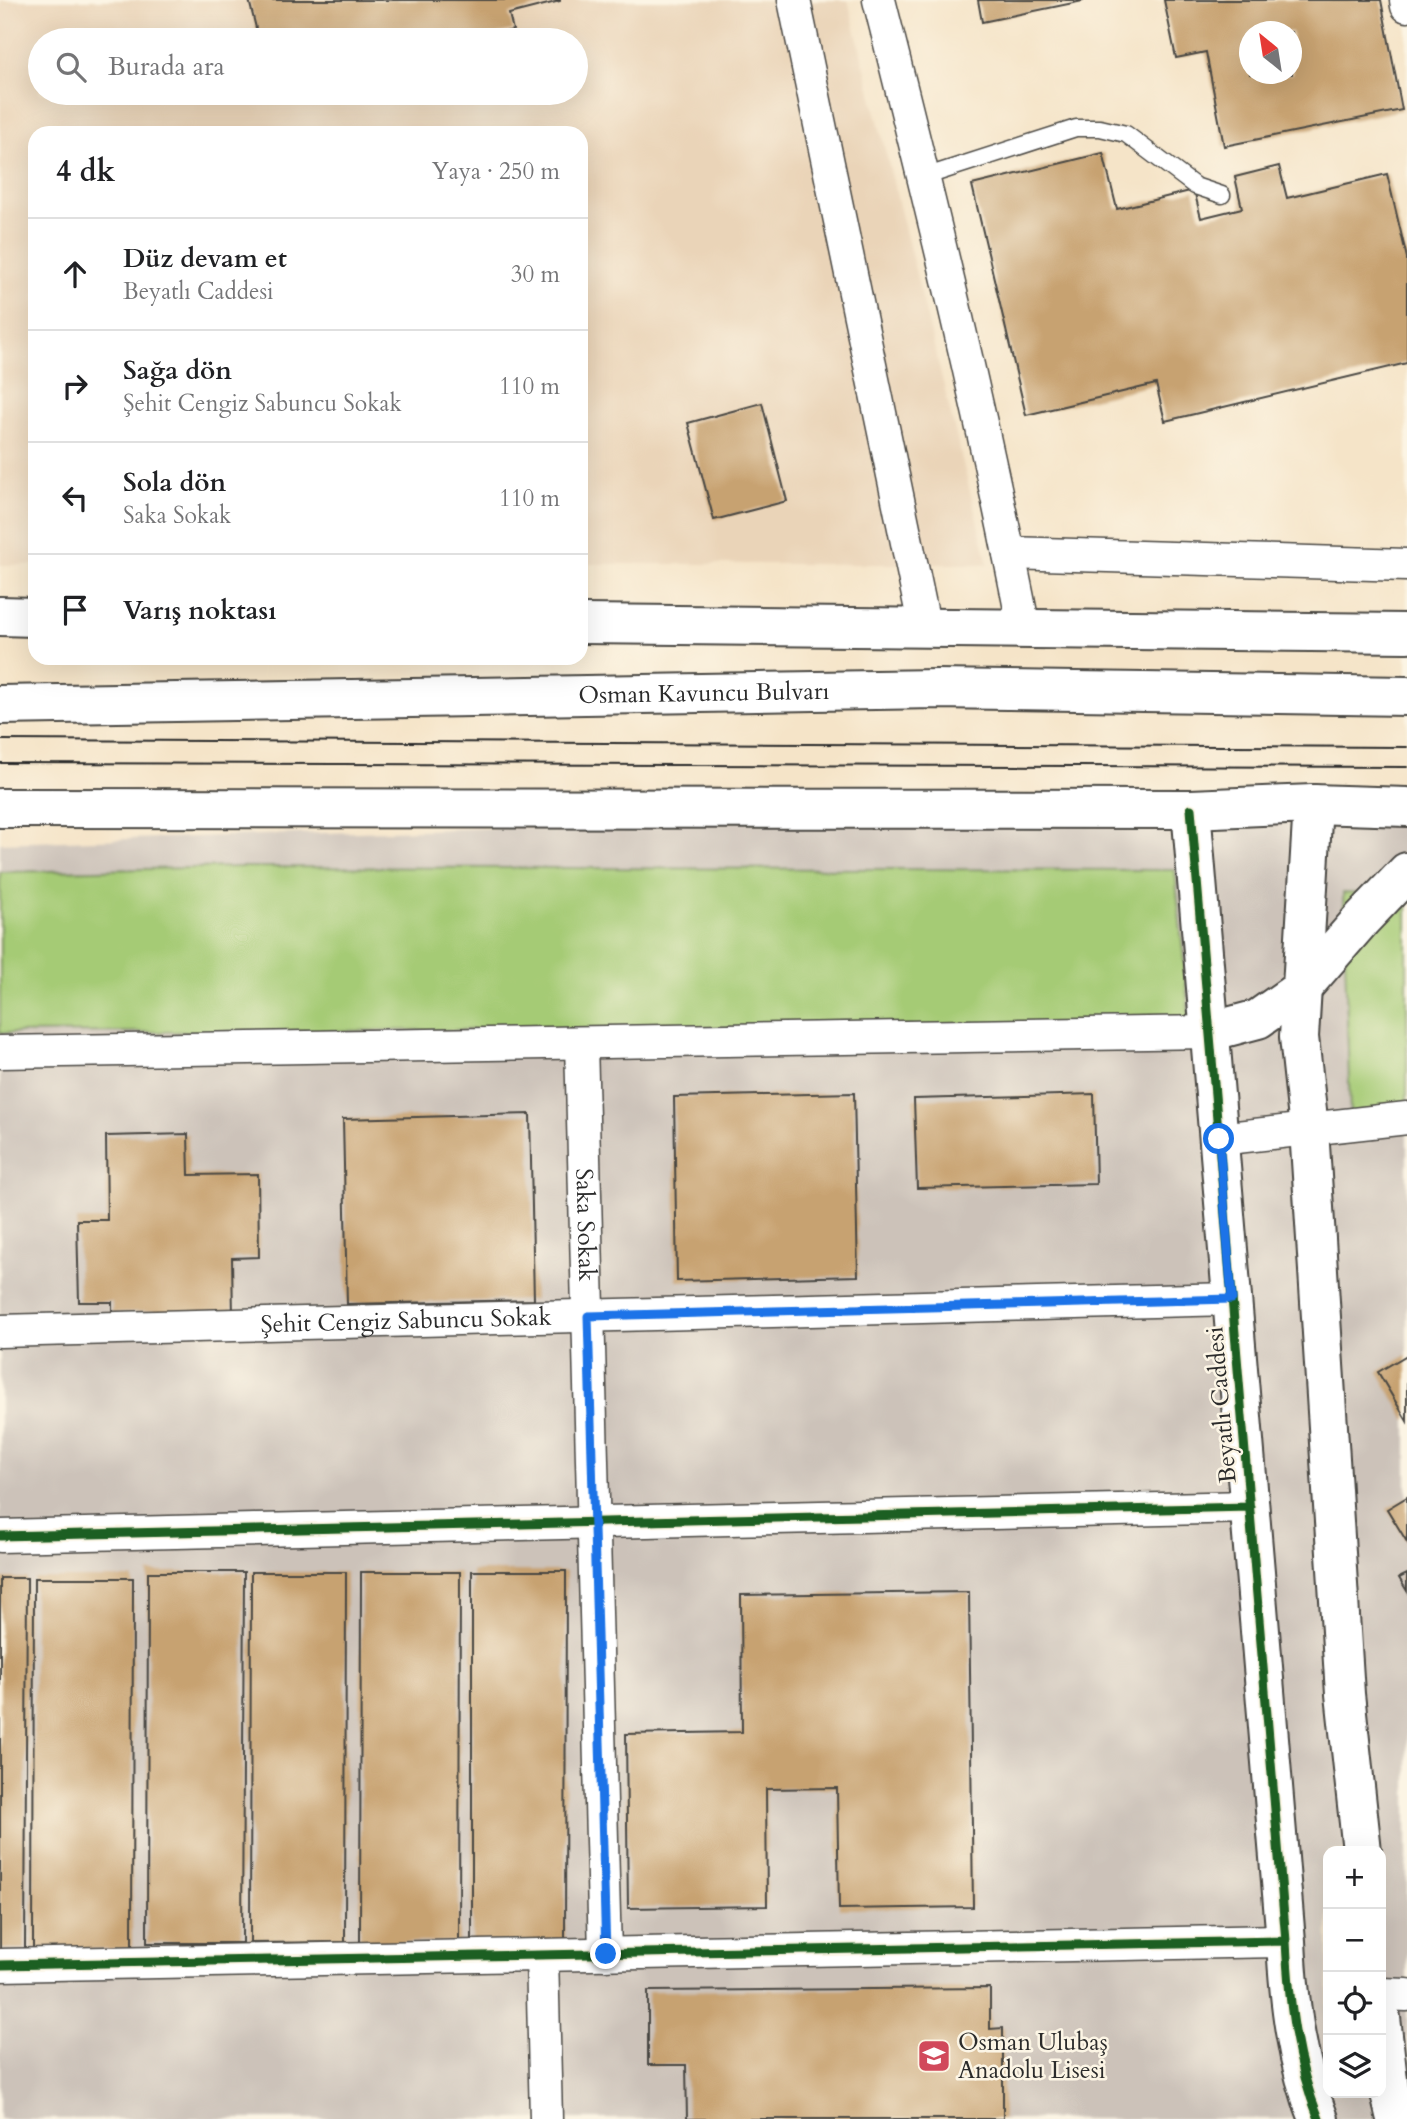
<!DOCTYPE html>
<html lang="tr">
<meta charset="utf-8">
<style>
body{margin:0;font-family:Cardo,serif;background:#f6f6f6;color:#202124}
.controls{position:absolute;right:21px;bottom:21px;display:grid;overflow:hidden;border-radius:14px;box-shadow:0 7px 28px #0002}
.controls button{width:63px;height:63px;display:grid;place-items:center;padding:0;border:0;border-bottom:2px solid #e0e0e0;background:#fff;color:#202124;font:35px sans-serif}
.compass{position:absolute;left:1239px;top:21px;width:63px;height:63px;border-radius:50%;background:#fff;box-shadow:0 7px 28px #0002;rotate:330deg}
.stop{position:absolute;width:21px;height:21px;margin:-16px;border:5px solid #1a73e8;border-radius:50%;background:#fff}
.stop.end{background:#1a73e8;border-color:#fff;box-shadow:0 2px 7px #0008}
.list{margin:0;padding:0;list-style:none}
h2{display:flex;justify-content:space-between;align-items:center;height:91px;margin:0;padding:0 28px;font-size:30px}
h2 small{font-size:23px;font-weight:400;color:#757577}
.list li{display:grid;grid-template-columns:46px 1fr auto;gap:21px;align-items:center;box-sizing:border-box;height:112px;padding:0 28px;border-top:2px solid #e0e0e0}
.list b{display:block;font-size:26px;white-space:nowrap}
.list p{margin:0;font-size:23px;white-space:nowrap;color:#757577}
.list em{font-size:23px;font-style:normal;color:#757577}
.icon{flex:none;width:38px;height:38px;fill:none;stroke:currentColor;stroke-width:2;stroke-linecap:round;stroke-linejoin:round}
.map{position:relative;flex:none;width:1407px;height:2119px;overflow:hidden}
.search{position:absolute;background:#fff;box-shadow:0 7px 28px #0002;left:28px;top:28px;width:560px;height:77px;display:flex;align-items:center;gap:18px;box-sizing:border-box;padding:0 24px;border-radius:38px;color:#757577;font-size:26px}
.panel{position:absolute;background:#fff;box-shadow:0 7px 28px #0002;left:28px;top:126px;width:560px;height:539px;border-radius:21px}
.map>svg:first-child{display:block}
.built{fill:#ead4b8;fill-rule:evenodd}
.industrial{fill:#ccc2b9;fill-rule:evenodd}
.green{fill:#a5cb75;stroke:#687b50;stroke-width:2}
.building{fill:#c7a271;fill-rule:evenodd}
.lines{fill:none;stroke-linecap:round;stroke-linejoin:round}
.service-casing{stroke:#494743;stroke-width:19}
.minor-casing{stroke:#494743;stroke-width:35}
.tertiary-casing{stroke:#494743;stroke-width:42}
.trunk-casing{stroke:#494743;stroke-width:42}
.service{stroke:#fff;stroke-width:16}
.minor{stroke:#fff;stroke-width:32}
.tertiary{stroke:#fff;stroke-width:38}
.trunk{stroke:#fff;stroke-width:38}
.tram{stroke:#2b2b2b;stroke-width:2}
.cycleway-casing{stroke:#fcf5e5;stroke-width:13}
.cycleway{stroke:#1b5e20;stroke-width:9}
.route{stroke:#1a73e8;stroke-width:9}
.labels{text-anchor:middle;stroke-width:5;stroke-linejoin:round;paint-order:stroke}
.street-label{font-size:24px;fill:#2b2b2b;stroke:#fcf5e5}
.poi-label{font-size:24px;fill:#2b2b2b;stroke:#fcf5e5;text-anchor:start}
</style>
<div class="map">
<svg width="1407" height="2119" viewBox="0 0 1407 2119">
<rect width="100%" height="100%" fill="#fcf5e5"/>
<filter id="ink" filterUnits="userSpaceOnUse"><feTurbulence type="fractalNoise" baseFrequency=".0143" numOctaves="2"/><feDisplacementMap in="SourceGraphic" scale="14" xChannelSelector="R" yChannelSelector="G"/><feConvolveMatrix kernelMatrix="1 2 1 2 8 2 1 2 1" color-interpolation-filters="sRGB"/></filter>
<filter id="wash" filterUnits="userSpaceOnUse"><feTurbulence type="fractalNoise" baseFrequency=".00686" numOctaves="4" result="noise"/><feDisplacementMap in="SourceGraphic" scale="28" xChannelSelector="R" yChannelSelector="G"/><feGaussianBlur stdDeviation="1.57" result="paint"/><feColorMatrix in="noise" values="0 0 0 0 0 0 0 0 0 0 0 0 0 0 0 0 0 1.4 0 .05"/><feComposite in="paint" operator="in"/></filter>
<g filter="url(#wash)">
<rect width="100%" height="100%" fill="#f5e4c8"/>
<path class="built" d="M0,0H848L988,564H581V133H35V565H0ZM40,40H576V93H40Z"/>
<path class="industrial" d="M1407,800V2119H0V843ZM1328,1851H1381V2093H1328Z"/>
<path class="green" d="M241,867L1175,870L1190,1025L0,1033V872Z
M1343,893L1407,895V1108L1350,1114Z"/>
<g id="blocks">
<path class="building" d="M249,0H560V1L509,14L513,30L474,40H442L440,32L409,40H259Z
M978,0H1083V1L982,22Z
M1164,0H1381L1402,110L1224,146L1206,52L1176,58ZM1250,32H1292V74H1250Z
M1103,153L1117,209L1194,190L1201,218L1242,208L1235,177L1279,166L1287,198L1387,174L1407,258V363L1165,421L1156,384L1026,415L972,185Z
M762,403L787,501L714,520L688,423Z
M854,1093L858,1276L677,1281L674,1097Z
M1094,1094L1096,1184L917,1188L914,1099Z
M530,1114L534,1300L347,1304L343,1119Z
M188,1134L189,1175L258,1174L259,1257L232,1258L233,1318L155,1320V1311L112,1313V1302H79L77,1220H107L106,1136Z
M1407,1355V1421L1378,1372Z
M1407,1497V1542L1387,1509Z
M472,1571H566L565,1942L472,1943Z
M148,1572H244L242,1943H147Z
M251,1572H346L345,1942L250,1943Z
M361,1572H460L459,1942L360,1943Z
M1407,1574V1591L1399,1578Z
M0,1578H27L25,1949H0Z
M34,1578H133L132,1949H33Z
M969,1592L973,1907L839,1909L837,1788L766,1789L767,1906L628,1908L626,1734L742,1732L741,1595Z
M990,1988V2029L1003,2028V2119H687L686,2065H648V1991Z"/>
</g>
</g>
<g filter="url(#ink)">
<use href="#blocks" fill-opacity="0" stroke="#494743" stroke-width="2"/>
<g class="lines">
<defs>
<path id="service" d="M924,177L1076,128H1100L1126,134L1195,186L1222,195"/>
<g id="minor">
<path d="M794,0L925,629"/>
<path d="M879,0C932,209 983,418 1024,629"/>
<path d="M1406,0L1407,6"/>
<path d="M1009,553L1407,565"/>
<path id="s1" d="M581,1043L605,1954"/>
<path d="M0,1052L1209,1032"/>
<path d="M1219,1139L1407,1118"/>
<path id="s2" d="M0,1331L1232,1299"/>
<path d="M0,1536L1250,1507"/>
<path d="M542,1955L546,2119"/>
<path d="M0,1965L1286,1941"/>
<path d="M1381,1994L1407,1995"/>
</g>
<path id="tertiary" d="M1313,804L1299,1037L1309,1129L1345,1694L1362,1851
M1191,809L1286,1941C1289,2002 1296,2062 1319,2119
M1381,2018L1389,2089L1396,2119"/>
<g id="trunk">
<path d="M0,616L35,617"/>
<path d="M581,624L1407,633"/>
<path id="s3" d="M0,705L936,689L1407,696"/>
<path d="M0,808L1191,809L1313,804L1407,807"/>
<path d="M1209,1032L1258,1019L1302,988L1362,919L1407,872"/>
</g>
</defs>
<use href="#service" class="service-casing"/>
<use href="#minor" class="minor-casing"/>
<use href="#tertiary" class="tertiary-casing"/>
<use href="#trunk" class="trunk-casing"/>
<use href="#service" class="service"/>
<use href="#minor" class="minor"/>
<use href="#tertiary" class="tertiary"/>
<use href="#trunk" class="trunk"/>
<path class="tram" d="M0,740L1407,747
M0,763L1407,767"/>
<defs>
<path id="cycleway" d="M1191,809L1286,1941C1289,2002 1296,2062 1319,2119
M0,1536L1250,1507
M0,1965L1286,1941"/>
</defs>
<use href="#cycleway" class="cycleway-casing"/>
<use href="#cycleway" class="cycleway"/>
</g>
</g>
<g class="lines" filter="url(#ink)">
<path class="route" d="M606,1954L588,1316L1232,1299L1219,1139"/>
</g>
<defs>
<symbol id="school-square" viewBox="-11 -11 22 22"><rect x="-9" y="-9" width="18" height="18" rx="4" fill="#d1495b" stroke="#fcf5e5"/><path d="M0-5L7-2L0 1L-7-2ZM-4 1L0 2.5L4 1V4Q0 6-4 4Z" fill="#fff"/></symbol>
</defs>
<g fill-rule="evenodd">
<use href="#school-square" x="915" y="2037" width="38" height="38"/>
</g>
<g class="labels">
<g class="street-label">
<text dy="8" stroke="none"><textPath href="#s3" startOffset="704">Osman Kavuncu Bulvarı</textPath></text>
<text dy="8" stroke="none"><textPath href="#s1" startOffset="182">Saka Sokak</textPath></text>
<text dy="8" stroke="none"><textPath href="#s2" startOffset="406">Şehit Cengiz Sabuncu Sokak</textPath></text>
<text transform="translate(1221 1405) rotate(-95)" y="8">Beyatlı Caddesi</text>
</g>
<g class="poi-label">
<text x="958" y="2050">Osman Ulubaş<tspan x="958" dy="28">Anadolu Lisesi</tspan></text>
</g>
</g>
</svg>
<div class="controls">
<button>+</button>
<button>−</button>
<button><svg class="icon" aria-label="locate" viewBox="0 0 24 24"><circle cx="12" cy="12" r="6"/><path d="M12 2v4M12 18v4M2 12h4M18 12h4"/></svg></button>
<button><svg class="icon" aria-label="layers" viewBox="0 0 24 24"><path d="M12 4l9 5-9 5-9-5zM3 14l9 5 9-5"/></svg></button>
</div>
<svg class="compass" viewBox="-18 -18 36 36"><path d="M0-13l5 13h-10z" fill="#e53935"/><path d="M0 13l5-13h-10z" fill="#757577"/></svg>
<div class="stop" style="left:1219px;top:1139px"></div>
<div class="stop end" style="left:606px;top:1954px"></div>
<div class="search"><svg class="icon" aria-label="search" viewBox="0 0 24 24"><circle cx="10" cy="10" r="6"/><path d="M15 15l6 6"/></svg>Burada ara</div>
<section class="panel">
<h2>4 dk<small>Yaya · 250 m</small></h2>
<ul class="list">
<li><svg class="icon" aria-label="ahead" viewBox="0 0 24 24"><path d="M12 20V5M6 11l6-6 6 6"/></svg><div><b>Düz devam et</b><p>Beyatlı Caddesi</p></div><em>30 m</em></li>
<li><svg class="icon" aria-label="right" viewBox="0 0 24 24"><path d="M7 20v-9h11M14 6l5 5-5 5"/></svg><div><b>Sağa dön</b><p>Şehit Cengiz Sabuncu Sokak</p></div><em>110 m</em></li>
<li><svg class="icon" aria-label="left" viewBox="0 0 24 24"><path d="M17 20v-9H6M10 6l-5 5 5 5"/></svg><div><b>Sola dön</b><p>Saka Sokak</p></div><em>110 m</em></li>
<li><svg class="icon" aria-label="arrive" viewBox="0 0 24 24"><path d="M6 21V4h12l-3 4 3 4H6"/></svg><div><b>Varış noktası</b></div></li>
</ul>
</section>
</div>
